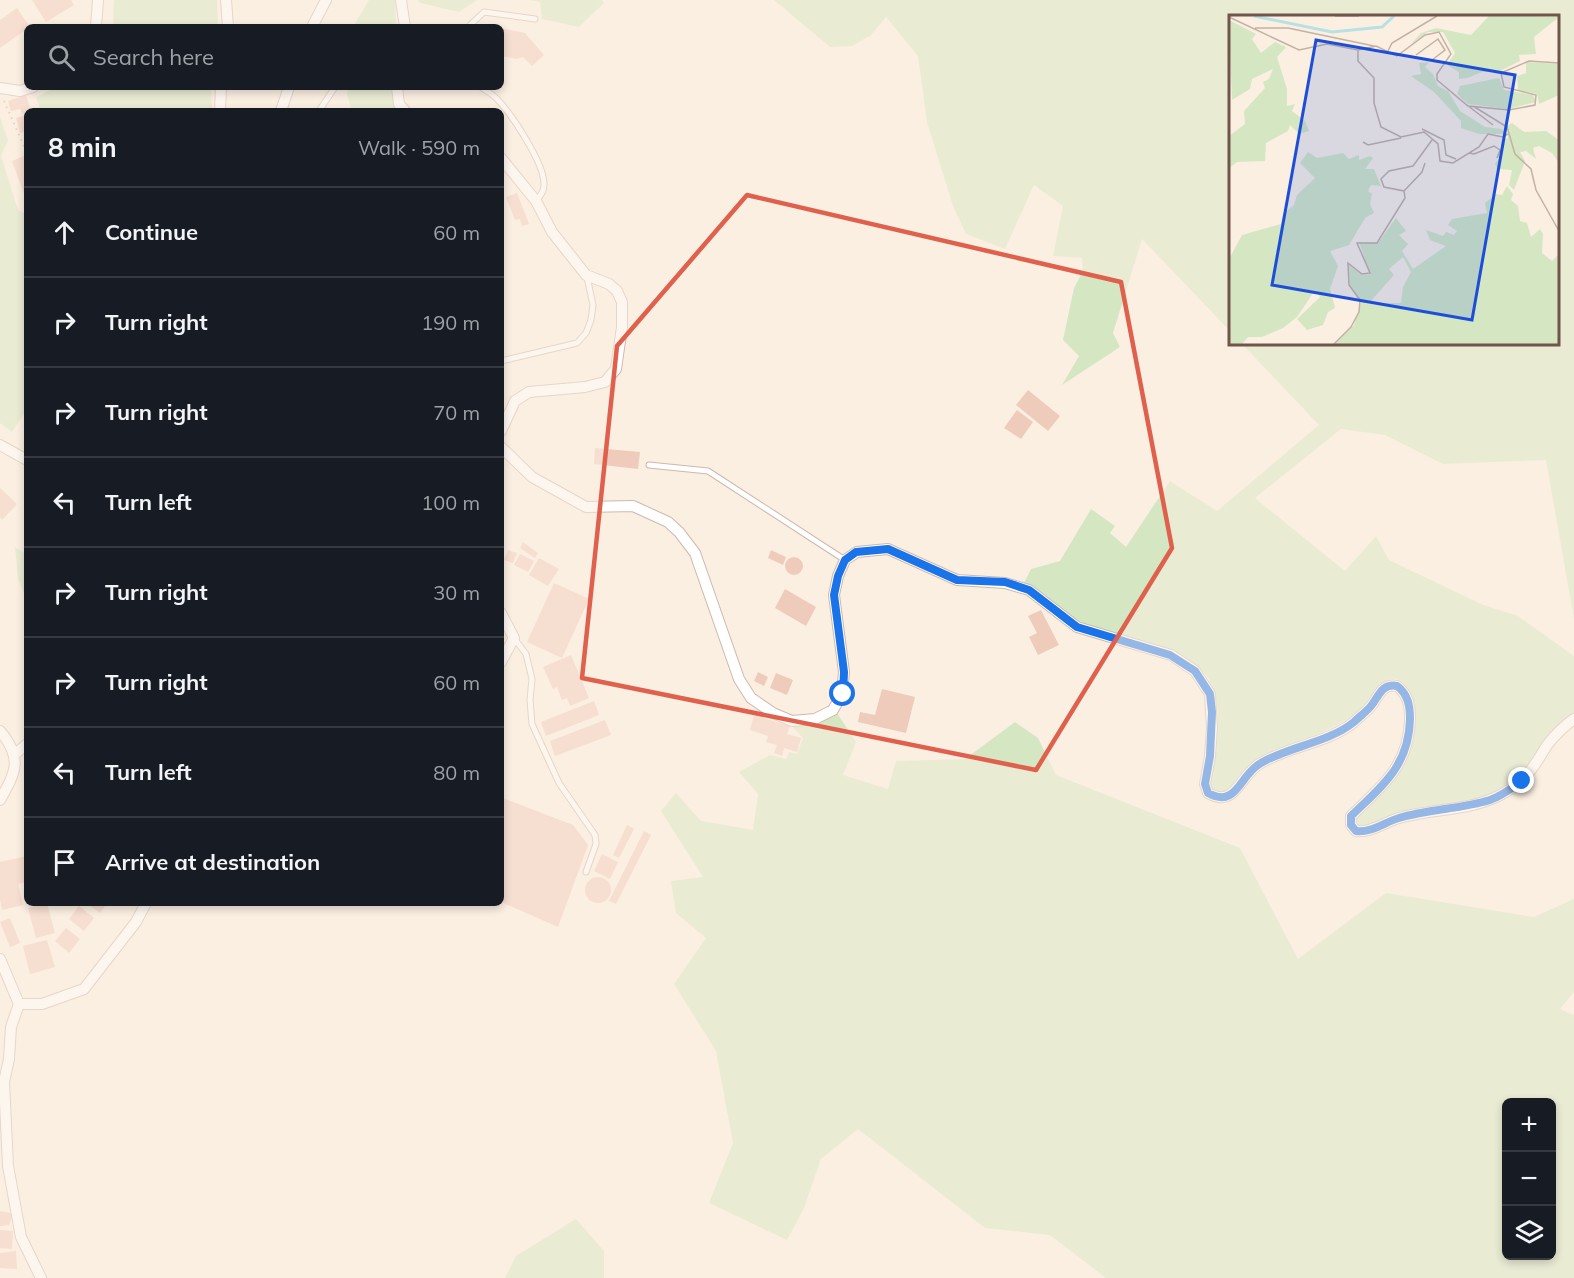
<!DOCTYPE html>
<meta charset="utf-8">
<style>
body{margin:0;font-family:Mulish,sans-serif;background:#20242c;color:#f1f3f6}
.controls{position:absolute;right:18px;bottom:18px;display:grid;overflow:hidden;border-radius:9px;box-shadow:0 3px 9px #0003}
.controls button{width:54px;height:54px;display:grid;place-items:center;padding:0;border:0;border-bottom:2px solid #363941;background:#171b24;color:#f1f3f6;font:30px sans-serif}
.stop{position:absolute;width:18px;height:18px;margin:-14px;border:4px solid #1a73e8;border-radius:50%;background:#fff}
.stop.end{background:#1a73e8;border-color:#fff;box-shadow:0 2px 6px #0008}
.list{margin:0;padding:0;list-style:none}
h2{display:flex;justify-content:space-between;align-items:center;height:78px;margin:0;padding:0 24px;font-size:26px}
h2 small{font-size:20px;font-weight:400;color:#9ea1a6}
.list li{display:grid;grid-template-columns:39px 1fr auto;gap:18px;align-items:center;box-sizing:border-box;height:90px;padding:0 24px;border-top:2px solid #363941}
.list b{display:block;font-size:22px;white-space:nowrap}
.list em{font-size:20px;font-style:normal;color:#9ea1a6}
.icon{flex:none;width:33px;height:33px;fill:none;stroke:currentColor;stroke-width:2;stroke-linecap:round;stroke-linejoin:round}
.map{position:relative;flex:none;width:1574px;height:1278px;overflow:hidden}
.search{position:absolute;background:#171b24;box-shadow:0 3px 9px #0003;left:24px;top:24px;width:480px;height:66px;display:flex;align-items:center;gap:15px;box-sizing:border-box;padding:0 21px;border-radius:9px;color:#9ea1a6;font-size:22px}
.panel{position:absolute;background:#171b24;box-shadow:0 3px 9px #0003;left:24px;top:108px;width:480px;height:798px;border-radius:9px}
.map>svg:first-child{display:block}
.green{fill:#d4e7c2;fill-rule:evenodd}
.building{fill:#efcbbb}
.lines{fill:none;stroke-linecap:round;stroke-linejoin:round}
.lane-casing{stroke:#ceb8ad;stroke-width:7}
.street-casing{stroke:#ceb8ad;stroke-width:12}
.path{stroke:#d3ae9f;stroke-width:2;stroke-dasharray:1.5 4.5;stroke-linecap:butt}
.lane{stroke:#fff;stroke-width:5}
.street{stroke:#fff;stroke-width:10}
.route{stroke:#1a73e8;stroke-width:8}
.marked{fill:none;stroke:#df604d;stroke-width:4.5;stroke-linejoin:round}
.inset-river{fill:none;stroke:#b8e1e3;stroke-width:3}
.inset-road{fill:none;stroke:#c4b1a5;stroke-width:1.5}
.view{fill:#1d4ed8;fill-opacity:0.15;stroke:#1d4ed8;stroke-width:3}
.inset-edge{fill:none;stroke:#71544a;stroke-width:3}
</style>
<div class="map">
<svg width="1574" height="1278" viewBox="0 0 1574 1278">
<rect width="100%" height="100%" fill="#fbefe2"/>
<path class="green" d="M114,0H217L218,27H113Z
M369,0H395L396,27H353Z
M418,0H477L459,12L420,3Z
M530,0H602L604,3L579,27L542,19L540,2Z
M774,0H1574V619L1546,460L1443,464L1385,435L1341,429L1255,498L1345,571L1376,536L1389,560L1483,605L1518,616L1574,656V713L1556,727L1519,777L1490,795L1453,803L1415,808L1397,813L1364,827L1359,826L1356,819C1391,783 1424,758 1413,702C1411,694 1407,684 1399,680C1381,673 1371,699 1361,708C1333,734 1294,740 1260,758C1254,761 1246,767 1242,772C1234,782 1228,799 1212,789C1209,779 1213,768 1215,758C1218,738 1220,713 1215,694C1203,641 1116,642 1078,622C1061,613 1047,597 1031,585L1024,583L1031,569L1060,561L1091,509L1115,526L1110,533L1126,547L1170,481L1217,511L1319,425L1242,344H1558V16H1230V331L1142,239L1113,333L1120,347L1062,385L1079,356L1063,340L1074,288L1083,271L1082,258L1053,256L1063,206L1034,185L1005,249L966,234L953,206L927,122L918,56L886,17L871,35L852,46L830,47Z
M57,87H211L212,111H41L36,97Z
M348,87H395V111H352L347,95Z
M0,117L8,140L1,156L18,210L27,214V409L12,432L0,423Z
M15,547L27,555V601L18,579Z
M837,713L856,742L843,775L888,789L896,761L965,759L1015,722L1038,738L1056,775L1240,848L1298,959L1386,893L1534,917L1574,899V992L1560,1009L1574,1015V1278H1106L1050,1235L985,1228L858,1129L821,1159L804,1208L787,1240L709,1203L733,1143L716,1051L674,984L706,938L676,913L671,881L703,877L661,811L676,793L701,821L753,830L758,794L739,772L770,755L786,759L789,752L797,754L803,738L792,726L817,723ZM1506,1102H1552V1256H1506Z
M576,1219L604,1251V1278H505L516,1256Z"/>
<path class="building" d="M32,0H71L74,5L46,22Z
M17,8L30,27H27V29L0,48V20Z
M501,28L525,33L544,55L532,66L523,57L517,59L501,56Z
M26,95L31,111L22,114L20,109L11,111L8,101Z
M27,115V132L20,133L16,118Z
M26,155L27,157V202L12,161Z
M517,193L529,224L522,226L520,219L515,220L506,197Z
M1028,390L1060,416L1048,431L1016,405Z
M1017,410L1033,422L1021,439L1004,428Z
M595,448L640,452L638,469L594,464Z
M0,488L17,504L2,520L0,518Z
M523,542L538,553L535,558L520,548Z
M508,550L517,553L513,563L504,560Z
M771,550L786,557L783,565L768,558Z
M520,554L534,561L528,572L514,565Z
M785 566a9 9 0 1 1 18 0a9 9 0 1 1-18 0Z
M539,558L559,569L548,586L529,575Z
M554,583L589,599L562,658L527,642Z
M785,589L816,607L806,626L775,608Z
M1041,610L1059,645L1038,655L1029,637L1037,633L1028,616Z
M571,655L589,698L570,706L567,698L562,700L557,687L553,689L543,667Z
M758,672L768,677L764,686L754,681Z
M776,673L793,680L787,695L770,688Z
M882,689L915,697L906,733L858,722L860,712L875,715Z
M594,701L599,715L546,736L541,722Z
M754,715L790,726L787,734L801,738L797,752L784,748L782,756L774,753L777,745L766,742L768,736L750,730Z
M605,720L611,735L555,756L550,741Z
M503,798L573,825L588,845L558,927L501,902V804Z
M627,825L634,829L619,858L613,855Z
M644,831L651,835L616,904L609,901Z
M602,854L618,862L610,879L594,871Z
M27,856V882L18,884L23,905L2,910L0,899V862Z
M585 890a13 13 0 1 1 26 0a13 13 0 1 1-26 0Z
M47,903L55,933L36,938L28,908Z
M86,903H102L105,906L100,913Z
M79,906L94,918L84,931L69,919Z
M10,918L20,943L10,947L0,922Z
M66,928L80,939L69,953L55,941Z
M47,940L55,967L30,974L23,946Z
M0,1211L14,1214L9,1225L0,1226Z
M0,1230L13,1231L12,1249L0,1248Z
M16,1251L17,1269L0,1268V1253Z"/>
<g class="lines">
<defs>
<path id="lane" d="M468,27L484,12L535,19
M481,87C486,91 492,94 496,98C511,113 545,164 544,185C544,192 540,196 536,201
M319,111L335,87
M501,361L577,343L586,333L591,320L593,305L587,277
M649,465L708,471L845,560
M514,638L526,654L532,679L530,700L532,724L559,783L595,835L596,844L586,872"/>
<path id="street" d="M226,0L228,27
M401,0L405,27
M96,27L98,0
M312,27L326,0
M397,87L399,104L405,111
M0,88L20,91L33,87
M220,111L221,87
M281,111L289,87
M501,158L536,201L552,232L586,275L609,284L617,291L622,302V327L616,369L605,382L585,387L529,392L515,401L501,431
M0,445L27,460
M501,447L532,477L586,507L633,506L668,522L679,532L695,553L739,679L751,698L773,713L792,721L815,719L833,710L842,694L844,672L834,595L838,576L845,560L857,552L888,549L957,580L1005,583L1029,590L1077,627L1171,655L1195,671L1210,694L1212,728L1210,756L1205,784L1208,793C1236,809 1239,775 1261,763C1290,746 1328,743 1354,722C1359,717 1366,712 1371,706C1379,696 1382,683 1397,686C1408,694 1410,706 1410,719C1409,766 1382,786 1351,816V825L1356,831C1371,833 1385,822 1399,818C1429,809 1464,811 1494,798C1503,794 1513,788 1521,781C1533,771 1539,757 1548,744C1555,735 1564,726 1574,719
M501,613L514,638L501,662
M0,731C23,758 16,772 0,800
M14,755L27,744
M0,959L19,1004L11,1027L9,1059L4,1082L8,1166L21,1237L41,1278
M19,1004H42L84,989L136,922L146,903"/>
</defs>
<use href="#lane" class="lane-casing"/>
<use href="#street" class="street-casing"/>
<path class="path" d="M4,101L27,153"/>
<use href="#lane" class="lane"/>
<use href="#street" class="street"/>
</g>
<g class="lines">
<path class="route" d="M843,694L844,672L834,595L838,576L845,560L856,552L888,549L957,580L1005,582L1029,590L1077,627L1170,655L1195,671L1210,694L1212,712L1210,756L1205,784L1208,793C1237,809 1239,775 1261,763C1290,746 1328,743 1354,722C1359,717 1366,712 1371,706C1379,696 1382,683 1397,686C1408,694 1410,706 1410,719C1409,766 1382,786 1351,816V825L1356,831C1371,833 1385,822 1399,818C1429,809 1461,809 1490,800C1502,796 1512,788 1522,781"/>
</g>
<path d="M0 0H1574V1278H0ZM747,195L1121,282L1172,548L1036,770L582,678L617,346Z" fill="#fbefe2" fill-opacity=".55" fill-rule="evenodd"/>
<path class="marked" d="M747,195L1121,282L1172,548L1036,770L582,678L617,346Z"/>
<g transform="translate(1229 15)">
<rect width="330" height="330" fill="#fbefe2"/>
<path d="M260,1L330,2L305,22L307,39L290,40L291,46L271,56L253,57L238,63L230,64V57L218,50L226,38L214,17H199L182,29L192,18L207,13L242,20ZM0,5L27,19L23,24L32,38L46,27L57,32L48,42L58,74V91L66,89L63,96L76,106L80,116L70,119L61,110L59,116L37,128L36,146L8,147L0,153V121L16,109L15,96L36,73L34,67L40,64L44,54L23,64L21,74L3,85ZM200,47L196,52L204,59L209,71L219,76L231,96L256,112L272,114L278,119H250L232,113V106L205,77L182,61L192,59L190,48ZM297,47L330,49V80L310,89L308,79L289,75L288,61L297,58ZM270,63L275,75L304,80L307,87L279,94L239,89L228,79L231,71ZM283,108L295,117L317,116L330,125V148L323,138L310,131L304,133L307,144L297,136L291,137L296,146L285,175L280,170L283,155L269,154L266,149L274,137V125L279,123L278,111ZM79,137L88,143L114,138L120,144L130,140V145L141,141L144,143L136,154H145L152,171L142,170L139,176L143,179L141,189L145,198L136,203L120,230L101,236L109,251L101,274L106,293L99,297L94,310L78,315L68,304L91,282L86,275L68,302L54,313L33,322H19L13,329H0V244L13,220L52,209L54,199L65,190L68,180L86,163L71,148ZM278,171L284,179L282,185L289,191L291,206L298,208L302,222L311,214L314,219L313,238L323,246L330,239V329H106L125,310L132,288L121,270L120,250L133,260L141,259L130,227L149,228L167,203L177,216L170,220L179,229L173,236L184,254L217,231L201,225L197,215L214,221L217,217L225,220L228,216L219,210L223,204L258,198L256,188L267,179L273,180ZM174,242L182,257L174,272L172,288H140L165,260L160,254Z" fill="#d4e7c2" fill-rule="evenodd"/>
<path class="inset-river" d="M25,1L103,17L153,12L165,1"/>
<path class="inset-road" d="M106,1H130M0,2L70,35L98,29L129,35L147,31L168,41L196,20L210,17L222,39L208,59V65L239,91L280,95L306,90L307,80L275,72L272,58L300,46L330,48M26,13H59L145,31M129,35V46L145,63V88L152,112L172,122L195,117L209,129L211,146L224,148L250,132L259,119L274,122L279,119M159,36L163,28L208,1M187,40L209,24L216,35L203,45M238,90L264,110M244,91L278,112L286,139L302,154L307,175L330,216M193,114L215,125L217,140L227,144M134,127L139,130L172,123M240,138L245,139L265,131L271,135L268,143M175,176L193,157L196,148M105,329L122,312L130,297L131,285L120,270L119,248L133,259L141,258L128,228H148L176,183L175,176L155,172L152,164L160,156L184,151L203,125"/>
<path class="view" d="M87,25L286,60L243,305L43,270Z"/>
<rect width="330" height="330" class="inset-edge"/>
</g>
</svg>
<div class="controls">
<button>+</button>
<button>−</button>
<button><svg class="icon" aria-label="layers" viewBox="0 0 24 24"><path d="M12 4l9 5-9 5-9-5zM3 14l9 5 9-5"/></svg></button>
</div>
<div class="stop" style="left:843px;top:694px"></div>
<div class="stop end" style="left:1522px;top:781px"></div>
<div class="search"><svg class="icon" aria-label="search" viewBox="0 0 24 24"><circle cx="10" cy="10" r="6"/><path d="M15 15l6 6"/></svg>Search here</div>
<section class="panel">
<h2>8 min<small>Walk · 590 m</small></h2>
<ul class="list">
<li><svg class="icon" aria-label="ahead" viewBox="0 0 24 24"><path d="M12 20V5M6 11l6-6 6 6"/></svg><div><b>Continue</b></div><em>60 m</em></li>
<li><svg class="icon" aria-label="right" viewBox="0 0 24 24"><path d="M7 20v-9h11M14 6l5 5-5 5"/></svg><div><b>Turn right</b></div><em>190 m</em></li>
<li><svg class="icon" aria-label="right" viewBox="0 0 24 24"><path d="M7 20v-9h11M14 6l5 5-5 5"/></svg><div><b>Turn right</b></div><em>70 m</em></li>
<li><svg class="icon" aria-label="left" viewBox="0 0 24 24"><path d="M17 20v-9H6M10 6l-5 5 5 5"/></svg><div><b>Turn left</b></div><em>100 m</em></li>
<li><svg class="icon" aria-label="right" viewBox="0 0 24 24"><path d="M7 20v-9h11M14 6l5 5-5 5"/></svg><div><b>Turn right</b></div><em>30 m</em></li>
<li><svg class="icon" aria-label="right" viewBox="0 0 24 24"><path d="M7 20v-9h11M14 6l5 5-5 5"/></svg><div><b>Turn right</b></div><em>60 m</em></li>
<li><svg class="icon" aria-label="left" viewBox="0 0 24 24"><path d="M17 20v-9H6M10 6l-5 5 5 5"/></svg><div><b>Turn left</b></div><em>80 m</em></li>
<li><svg class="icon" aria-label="arrive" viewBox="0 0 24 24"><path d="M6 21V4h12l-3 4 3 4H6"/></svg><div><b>Arrive at destination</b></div></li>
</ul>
</section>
</div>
